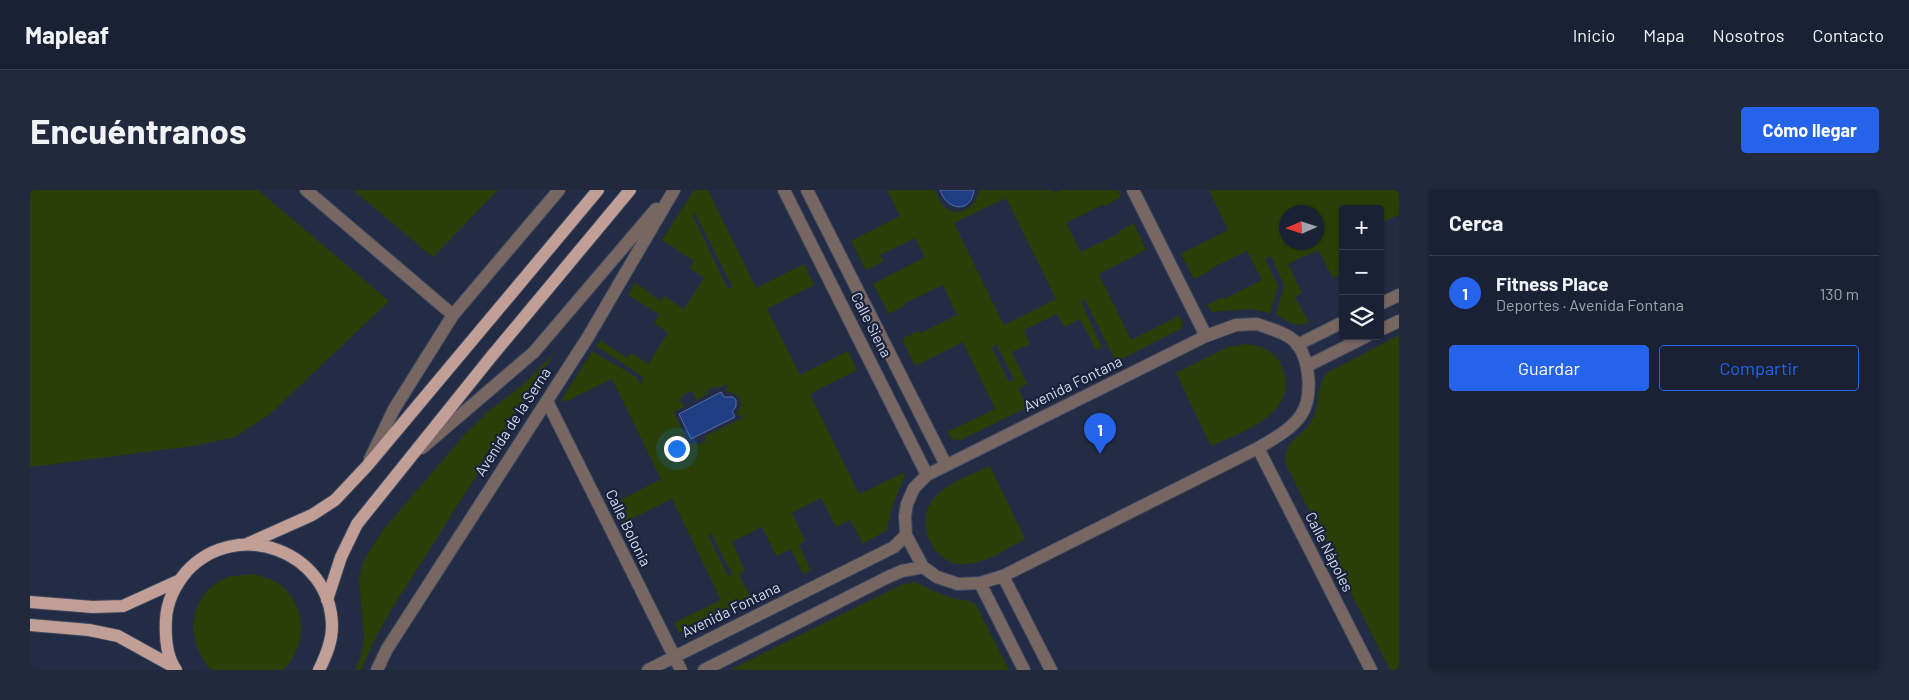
<!DOCTYPE html>
<html lang="es">
<meta charset="utf-8">
<style>
body{margin:0;font-family:Barlow,sans-serif;background:#23293c;color:#f1f3f6}
.controls{position:absolute;right:15px;top:15px;display:grid;overflow:hidden;border-radius:5px;box-shadow:0 1px 4px #0004}
.controls button{width:45px;height:45px;display:grid;place-items:center;padding:0;border:0;border-bottom:1px solid #383e4f;background:#1a2134;color:#f1f3f6;font:25px sans-serif}
.compass{position:absolute;left:1249px;top:15px;width:45px;height:45px;border-radius:50%;background:#1a2134;box-shadow:0 1px 4px #0004;rotate:267deg}
.you{position:absolute;left:646px;top:258px;width:18px;height:18px;margin:-12px;border:4px solid #fff;border-radius:50%;background:#1a73e8;box-shadow:0 0 0 8px #1a73e833}
.badge{display:grid;place-items:center;width:32px;height:32px;border-radius:50%;background:#2563eb;color:#fff;font-size:16px;font-weight:700}
.pin{position:absolute;translate:-50% -41px;filter:drop-shadow(0 1px 2px #0008)}
.pin::after{content:'';position:absolute;top:26px;width:18px;height:15px;background:inherit;clip-path:polygon(0 0,100% 0,50% 100%)}
.list{margin:0;padding:0;list-style:none}
h2{display:flex;justify-content:space-between;align-items:center;height:65px;margin:0;padding:0 20px;font-size:21px}
h2 small{font-size:16px;font-weight:400;color:#9fa3ac}
.list li{display:grid;grid-template-columns:32px 1fr auto;gap:15px;align-items:center;box-sizing:border-box;height:75px;padding:0 20px;border-top:1px solid #383e4f}
.list b{display:block;font-size:19px;white-space:nowrap}
.list p{margin:0;font-size:16px;white-space:nowrap;color:#9fa3ac}
.list em{font-size:16px;font-style:normal;color:#9fa3ac}
.actions{display:flex;gap:10px;padding:15px 20px}
.actions a{flex:1;padding:11px 0;border:1px solid #2563eb;border-radius:5px;text-align:center;font-size:18px;color:#2563eb}
.actions .main{background:#2563eb;color:#fff}
.icon{flex:none;width:28px;height:28px;fill:none;stroke:currentColor;stroke-width:2;stroke-linecap:round;stroke-linejoin:round}
.map{position:relative;flex:none;width:1369px;height:480px;overflow:hidden;border-radius:5px}
header{display:flex;align-items:center;gap:30px;box-sizing:border-box;height:70px;padding:0 25px;background:#1a2134;border-bottom:1px solid #383e4f}
header strong{font-size:24px}
nav{display:flex;gap:28px;margin-inline-start:auto;font-size:18px}
.intro{display:flex;align-items:center;justify-content:space-between;box-sizing:border-box;height:120px;padding:0 30px}
h1{margin:0;font-size:35px}
.button{padding:12px 22px;border-radius:5px;background:#2563eb;color:#fff;font-size:18px;font-weight:700}
main{display:flex;gap:30px;padding:0 30px}
aside{flex:1;background:#1a2134;border-radius:5px;box-shadow:0 1px 4px #0004}
.map>svg:first-child{display:block}
.green{fill:#2a3f07;fill-rule:evenodd}
.water{fill:#1f3e84;stroke:#556da4}
.lines{fill:none;stroke-linecap:round;stroke-linejoin:round}
.minor-casing{stroke:#3e4860;stroke-width:14}
.major-casing{stroke:#3e4860;stroke-width:14}
.minor{stroke:#776662;stroke-width:12}
.major{stroke:#c19f96;stroke-width:12}
.labels{text-anchor:middle;stroke-width:4.5;stroke-linejoin:round;paint-order:stroke}
.street-label{font-size:15px;fill:#d4dced;stroke:#18223b}
</style>
<header>
<strong>Mapleaf</strong>
<nav><a>Inicio</a><a>Mapa</a><a>Nosotros</a><a>Contacto</a></nav>
</header>
<div class="intro"><h1>Encuéntranos</h1><a class="button">Cómo llegar</a></div>
<main>
<div class="map">
<svg width="1369" height="480" viewBox="0 0 1369 480">
<rect width="100%" height="100%" fill="#222c45"/>
<path class="green" d="M0,0H228L359,111L240,224L205,247L163,256L0,277Z
M323,0H468L403,67Z
M664,0H678L726,98L774,74L784,95L737,119L770,185L818,161L827,180L780,204L829,304L876,282L862,317L857,340L833,354L820,330L806,337L791,308L762,323L775,351L769,355L781,380L773,384L761,359L746,366L732,337L702,352L715,381L709,385L722,410L654,443L649,442L644,433L691,410L642,309L593,333L583,314L631,289L582,189L535,212L532,209L562,161L606,187L610,195L613,187L566,156L570,150L597,168L601,163L618,174L638,143L624,133L629,124L598,105L605,93L631,111L634,106L654,119L674,88L660,78L664,71L632,50ZM665,23L702,96L698,99L662,24ZM696,194L698,198L694,199C702,206 711,200 711,216L707,223L708,226L712,225L713,228L675,246L676,250L668,255L666,252L659,255L644,222L655,216L650,211L653,205L662,201L667,210L678,204L677,200L686,196L688,199ZM681,343L702,384L698,386L678,345Z
M857,0H905C907,4 909,11 912,14C925,30 947,19 949,0H1023L1024,3L1030,0H1088L1091,7L1075,16L1074,14L1036,33L1051,62L1088,44V42L1104,33L1116,60L1069,84L1101,150L1149,126L1153,133L1152,138L1086,172L1055,110L1051,112L1072,157L1066,160L1050,129L1034,137L1027,124L994,140L1000,154L982,162L997,194L988,199L998,217L931,250L922,249L917,242L965,219L933,152L885,176L872,149L888,141L890,143L927,125L913,95L875,113V115L859,124L843,94L895,67L885,48L850,65L854,71L836,80L821,51L870,26ZM976,8L1026,109L974,135L924,33ZM966,154L984,189L979,192L962,158Z
M1179,0H1369V25L1350,33V19H1313V83L1303,88L1288,60L1258,74L1272,103L1265,107L1279,132C1265,139 1258,131 1246,125L1254,95L1241,66L1235,69L1248,96L1240,123L1222,119L1182,122L1177,115L1193,107L1194,109L1232,90L1217,61L1180,79V81L1164,89L1151,64L1198,40ZM1256,22H1286V52H1256Z
M1369,145V480H1360L1257,277C1249,251 1273,249 1283,228C1290,214 1287,193 1297,183Z
M1216,154C1233,156 1245,161 1252,177C1272,223 1211,242 1181,256L1146,183L1198,157Z
M525,162L360,422L346,447L331,480H325L331,466L334,449L329,389L332,375L340,360L353,340L437,242L460,220L493,195Z
M960,276L995,349C977,359 957,373 936,374C904,377 883,333 904,308C918,292 941,285 960,276Z
M223,384C233,387 244,389 252,396C278,419 277,457 253,480H181C156,452 156,409 192,390C202,385 213,385 223,384Z
M885,392C896,397 907,403 919,407C928,411 938,408 946,415L979,480H700L871,395Z"/>
<path class="water" d="M910,0H944C941,24 917,21 910,0Z
M691,202L694,207H703L706,210V217L702,221L705,227L661,249L649,224Z"/>
<g class="lines">
<defs>
<path id="minor" d="M276,0L423,125
M754,0L897,285
M777,0L916,275
M1103,0L1176,146
M1350,114L1369,105
M1227,134C1240,139 1259,143 1268,155C1280,172 1283,208 1271,225C1261,240 1243,249 1228,258L973,386L950,393L928,394L907,387L893,377L876,345L875,326L877,314L884,298L897,285L1176,146L1206,135Z
M1350,140L1369,131
M1267,155L1313,132
M1277,176L1337,146
M517,211L651,480
M392,258L504,162L626,19
M1228,258L1341,480
M340,269L364,219L423,125L529,0
M973,386L1021,480
M950,393L994,480
M347,480L357,459L558,147L644,0
M618,480L864,357L876,345
M674,480L858,387L872,381L893,377"/>
<path id="major" d="M217,354L282,325L305,310L337,276L568,0
M297,410L311,367L327,334L461,167L600,0
M0,412L63,417L93,416L148,391
M0,435L59,440L88,446L144,477
M146,480C136,466 135,446 136,429C137,411 146,394 157,381C207,327 301,361 302,436C302,452 296,466 289,480"/>
</defs>
<use href="#minor" class="minor-casing"/>
<use href="#major" class="major-casing"/>
<use href="#minor" class="minor"/>
<use href="#major" class="major"/>
</g>
<g class="labels">
<g class="street-label">
<text transform="translate(841 135) rotate(63)" y="5">Calle Siena</text>
<text transform="translate(1043 194) rotate(-26)" y="5">Avenida Fontana</text>
<text transform="translate(483 232) rotate(-57)" y="5">Avenida de la Serna</text>
<text transform="translate(598 338) rotate(64)" y="5">Calle Bolonia</text>
<text transform="translate(1299 362) rotate(63)" y="5">Calle Nápoles</text>
<text transform="translate(701 420) rotate(-26)" y="5">Avenida Fontana</text>
</g>
</g>
</svg>
<div class="controls">
<button>+</button>
<button>−</button>
<button><svg class="icon" aria-label="layers" viewBox="0 0 24 24"><path d="M12 4l9 5-9 5-9-5zM3 14l9 5 9-5"/></svg></button>
</div>
<svg class="compass" viewBox="-18 -18 36 36"><path d="M0-13l5 13h-10z" fill="#e53935"/><path d="M0 13l5-13h-10z" fill="#9fa3ac"/></svg>
<div class="you"></div>
<div class="pin badge" style="left:1070px;top:264px">1</div>
</div>
<aside>
<h2>Cerca<small></small></h2>
<ul class="list">
<li><span class="badge">1</span><div><b>Fitness Place</b><p>Deportes · Avenida Fontana</p></div><em>130 m</em></li>
</ul>
<div class="actions"><a class="main">Guardar</a><a>Compartir</a></div>
</aside>
</main>
